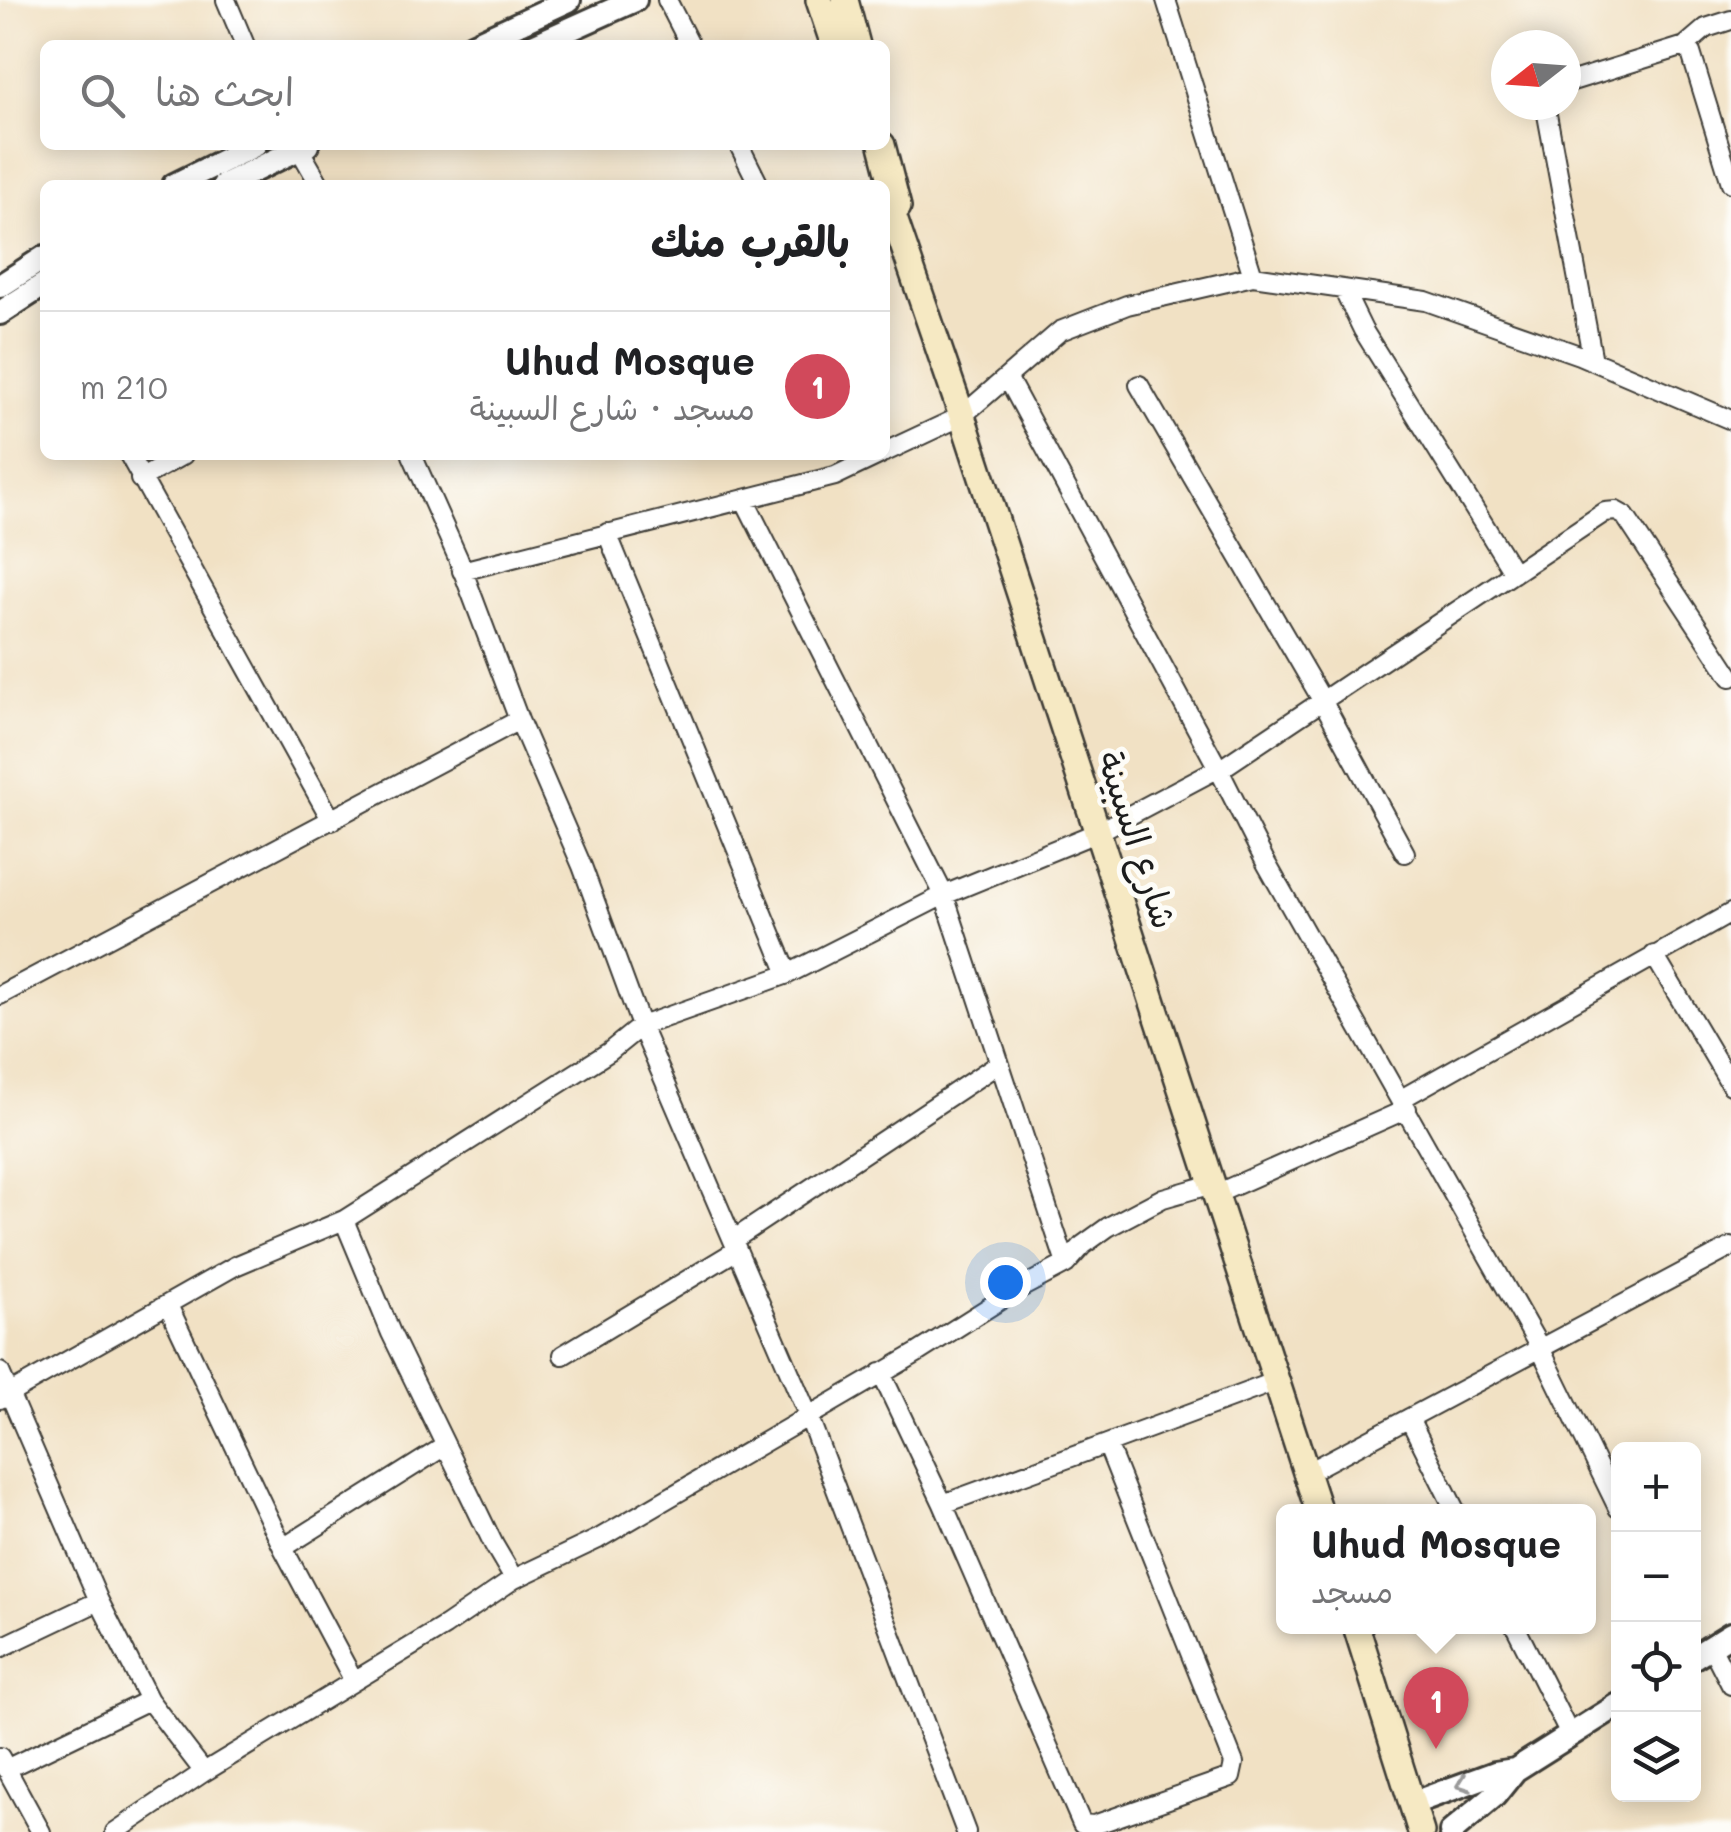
<!DOCTYPE html>
<html lang="ar">
<meta charset="utf-8">
<style>
body{margin:0;font-family:Mali,"Playpen Sans Arabic",sans-serif;background:#f6f6f6;color:#202124;direction:rtl}
.controls{position:absolute;right:30px;bottom:30px;display:grid;overflow:hidden;border-radius:15px;box-shadow:0 5px 25px #0003}
.controls button{width:90px;height:90px;display:grid;place-items:center;padding:0;border:0;border-bottom:2px solid #e0e0e0;background:#fff;color:#202124;font:50px sans-serif}
.compass{position:absolute;left:1491px;top:30px;width:90px;height:90px;border-radius:50%;background:#fff;box-shadow:0 5px 25px #0003;rotate:253deg}
.you{position:absolute;left:1005px;top:1282px;width:35px;height:35px;margin:-25px;border:8px solid #fff;border-radius:50%;background:#1a73e8;box-shadow:0 0 0 15px #1a73e833}
.badge{display:grid;place-items:center;width:65px;height:65px;border-radius:50%;background:#d1495b;color:#fff;font-size:32px;font-weight:700}
.pin{position:absolute;translate:-50% -82px;filter:drop-shadow(0 2px 5px #0008)}
.pin::after{content:'';position:absolute;top:52px;width:35px;height:30px;background:inherit;clip-path:polygon(0 0,100% 0,50% 100%)}
.popup{position:absolute;left:1276px;top:1504px;width:320px;height:130px;box-sizing:border-box;display:grid;place-content:center;border-radius:15px;background:#fff;filter:drop-shadow(0 2px 8px #0005);font-size:32px;white-space:nowrap;color:#757577}
.popup b{font-size:38px;color:#202124}
.popup::after{content:'';position:absolute;left:50%;top:100%;margin-left:-20px;border:20px solid transparent;border-top-color:#fff}
.list{margin:0;padding:0;list-style:none}
h2{display:flex;justify-content:space-between;align-items:center;height:130px;margin:0;padding:0 40px;font-size:42px}
h2 small{font-size:32px;font-weight:400;color:#757577}
.list li{display:grid;grid-template-columns:65px 1fr auto;gap:30px;align-items:center;box-sizing:border-box;height:150px;padding:0 40px;border-top:2px solid #e0e0e0}
.list b{display:block;font-size:38px;white-space:nowrap}
.list p{margin:0;font-size:32px;white-space:nowrap;color:#757577}
.list em{font-size:32px;font-style:normal;color:#757577}
.icon{flex:none;width:55px;height:55px;fill:none;stroke:currentColor;stroke-width:2;stroke-linecap:round;stroke-linejoin:round}
.map{position:relative;flex:none;width:1731px;height:1832px;overflow:hidden;direction:ltr}
.search{position:absolute;background:#fff;box-shadow:0 5px 25px #0003;left:40px;top:40px;width:850px;height:110px;display:flex;align-items:center;gap:25px;box-sizing:border-box;padding:0 35px;border-radius:15px;color:#757577;font-size:38px}
.panel{position:absolute;background:#fff;box-shadow:0 5px 25px #0003;left:40px;top:180px;width:850px;height:280px;border-radius:15px;direction:rtl}
.map>svg:first-child{display:block}
.lines{fill:none;stroke-linecap:round;stroke-linejoin:round}
.minor-casing{stroke:#3c3a35;stroke-width:22}
.tertiary-casing{stroke:#3c3a35;stroke-width:28}
.secondary-casing{stroke:#3c3a35;stroke-width:30}
.minor{stroke:#fff;stroke-width:18}
.tertiary{stroke:#fff;stroke-width:22}
.secondary{stroke:#f6e9c3;stroke-width:25}
.oneway{stroke:#999}
.labels{text-anchor:middle;stroke-width:10;stroke-linejoin:round;paint-order:stroke}
.street-label{font-size:35px;fill:#1c1c1c;stroke:#fdfcf7}
</style>
<div class="map">
<svg width="1731" height="1832" viewBox="0 0 1731 1832">
<rect width="100%" height="100%" fill="#fdfcf7"/>
<filter id="ink" filterUnits="userSpaceOnUse"><feTurbulence type="fractalNoise" baseFrequency=".01" numOctaves="2"/><feDisplacementMap in="SourceGraphic" scale="20" xChannelSelector="R" yChannelSelector="G"/><feConvolveMatrix kernelMatrix="1 2 1 2 8 2 1 2 1" color-interpolation-filters="sRGB"/></filter>
<filter id="wash" filterUnits="userSpaceOnUse"><feTurbulence type="fractalNoise" baseFrequency=".0048" numOctaves="4" result="noise"/><feDisplacementMap in="SourceGraphic" scale="40" xChannelSelector="R" yChannelSelector="G"/><feGaussianBlur stdDeviation="2.25" result="paint"/><feColorMatrix in="noise" values="0 0 0 0 0 0 0 0 0 0 0 0 0 0 0 0 0 1.4 0 .05"/><feComposite in="paint" operator="in"/></filter>
<g filter="url(#wash)">
<rect width="100%" height="100%" fill="#f1e1c4"/>
</g>
<g filter="url(#ink)">
<g class="lines">
<defs>
<path id="minor" d="M226,0L245,45
M667,0L690,45
M1166,0L1253,276
M1685,46L1706,28L1731,20
M1566,83L1685,46L1691,53L1731,183
M1548,105L1546,109L1593,361
M297,145L320,185
M739,145L759,185
M1343,289L1363,330L1514,573
M1007,377L1219,770L1605,512L1616,511L1625,516L1731,677
M1139,385L1322,700L1405,853
M885,452L962,416L1060,331L1127,305L1253,276L1426,301L1579,355L1731,420
M129,455L332,821
M412,455L458,558L519,720L582,866L641,1026L808,1415L966,1832
M140,479L183,455
M744,499L944,895L1098,832L1213,771L1219,770L1266,863L1540,1348L1618,1508
M607,533L788,974
M462,571L835,476L879,455
M1654,955L1731,1085
M0,995L519,720
M1401,1099L1731,913
M1216,1194L1407,1109
M733,1240L998,1064
M168,1305L283,1548L354,1681
M563,1355L737,1250
M0,1372L99,1601L149,1700L204,1772
M881,1373L943,1504L1082,1824L1094,1825L1231,1777L1234,1763L1107,1444L943,1504
M0,1399L235,1266L344,1220
M1409,1418L1456,1512
M1107,1444L1277,1381
M1306,1473L1731,1247
M283,1548L445,1446
M514,1579L494,1545L391,1333L344,1220L609,1052L641,1026L788,974L944,895L1066,1264
M1515,1626L1570,1735
M1711,1646L1731,1685
M0,1648L99,1601
M0,1757L41,1832
M6,1769L149,1700
M115,1832L204,1772L445,1626L514,1579L598,1539L917,1353L1013,1292L1066,1264L1083,1245L1108,1227L1163,1198L1212,1184"/>
<path id="tertiary" d="M472,45L569,0
M535,45L635,0
M174,185L255,145
M224,185L307,145
M0,286L45,257
M0,313L45,284
M1694,1657L1731,1634
M1413,1803L1495,1773L1515,1770
M1451,1832L1495,1795L1515,1770L1618,1705"/>
<path id="secondary" d="M819,0L834,45
M845,0L857,45
M882,145L898,207
M885,192L962,416L1319,1512
M1356,1626L1421,1832"/>
</defs>
<use href="#minor" class="minor-casing"/>
<use href="#tertiary" class="tertiary-casing"/>
<use href="#secondary" class="secondary-casing"/>
<use href="#minor" class="minor"/>
<use href="#tertiary" class="tertiary"/>
<use href="#secondary" class="secondary"/>
</g>
<defs><path id="oneway-chevron" d="M-2-3.5L2.5 0L-2 3.5" fill="none" stroke-width="1.6" stroke-linecap="round" stroke-linejoin="round" transform="scale(2.5)"/></defs>
<use class="oneway" href="#oneway-chevron" transform="translate(1463 1784) rotate(160)"/>
</g>
<g class="labels">
<g class="street-label">
<text transform="translate(1137 840) rotate(72)" y="12">شارع السبينة</text>
</g>
</g>
</svg>
<div class="controls">
<button>+</button>
<button>−</button>
<button><svg class="icon" aria-label="locate" viewBox="0 0 24 24"><circle cx="12" cy="12" r="6"/><path d="M12 2v4M12 18v4M2 12h4M18 12h4"/></svg></button>
<button><svg class="icon" aria-label="layers" viewBox="0 0 24 24"><path d="M12 4l9 5-9 5-9-5zM3 14l9 5 9-5"/></svg></button>
</div>
<svg class="compass" viewBox="-18 -18 36 36"><path d="M0-13l5 13h-10z" fill="#e53935"/><path d="M0 13l5-13h-10z" fill="#757577"/></svg>
<div class="you"></div>
<div class="pin badge" style="left:1436px;top:1749px">1</div>
<div class="popup"><b>Uhud Mosque</b>مسجد</div>
<div class="search"><svg class="icon" aria-label="search" viewBox="0 0 24 24"><circle cx="10" cy="10" r="6"/><path d="M15 15l6 6"/></svg>ابحث هنا</div>
<section class="panel">
<h2>بالقرب منك<small></small></h2>
<ul class="list">
<li><span class="badge">1</span><div><b>Uhud Mosque</b><p>مسجد · شارع السبينة</p></div><em>210 m</em></li>
</ul>
</section>
</div>
